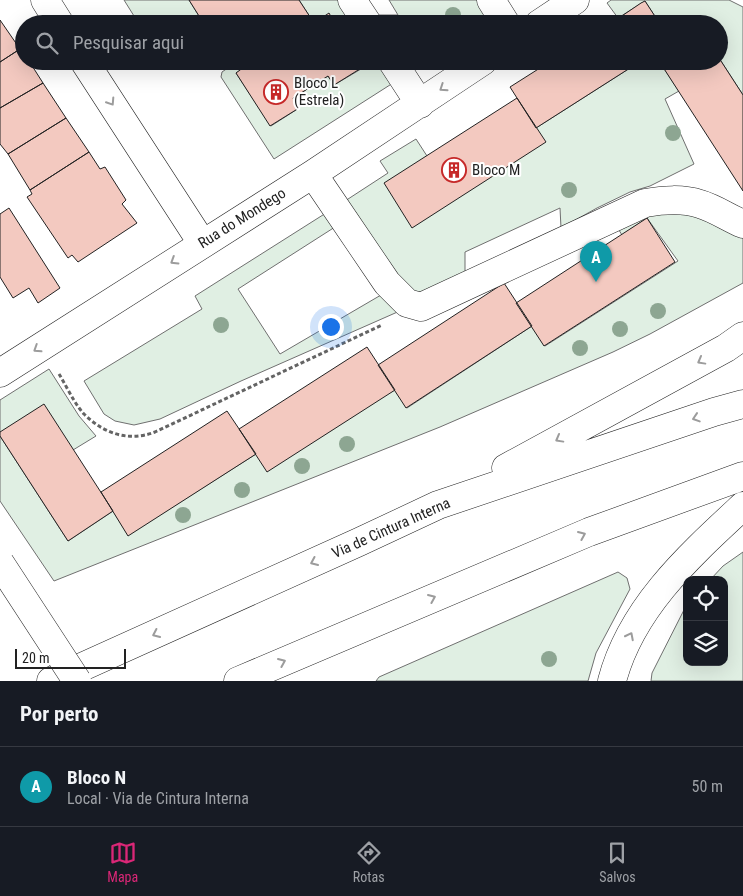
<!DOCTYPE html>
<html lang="pt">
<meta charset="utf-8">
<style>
body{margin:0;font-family:"Roboto Condensed",sans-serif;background:#20242c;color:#f1f3f6}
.controls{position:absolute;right:15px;bottom:15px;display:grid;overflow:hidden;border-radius:10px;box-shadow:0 5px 20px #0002}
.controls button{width:45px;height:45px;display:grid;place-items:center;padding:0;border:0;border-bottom:1px solid #363941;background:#171b24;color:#f1f3f6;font:25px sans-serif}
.scale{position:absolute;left:15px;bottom:12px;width:111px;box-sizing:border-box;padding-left:5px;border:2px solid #222;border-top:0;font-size:14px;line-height:18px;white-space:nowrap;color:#222;-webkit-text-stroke:4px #fff;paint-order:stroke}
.you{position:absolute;left:330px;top:326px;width:18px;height:18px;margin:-12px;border:4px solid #fff;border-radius:50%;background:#1a73e8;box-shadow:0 0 0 8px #1a73e833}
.badge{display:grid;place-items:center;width:32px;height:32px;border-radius:50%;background:#db2777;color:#fff;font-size:16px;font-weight:700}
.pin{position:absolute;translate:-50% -41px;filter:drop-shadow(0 1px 2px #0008)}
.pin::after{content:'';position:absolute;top:26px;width:18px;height:15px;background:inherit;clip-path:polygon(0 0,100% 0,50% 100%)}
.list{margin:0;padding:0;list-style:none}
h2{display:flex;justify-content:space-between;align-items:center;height:65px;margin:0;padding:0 20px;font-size:21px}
h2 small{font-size:16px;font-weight:400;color:#9ea1a6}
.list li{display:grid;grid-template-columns:32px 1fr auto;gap:15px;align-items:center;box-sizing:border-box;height:80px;padding:0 20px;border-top:1px solid #363941}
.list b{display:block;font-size:19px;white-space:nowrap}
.list p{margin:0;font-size:16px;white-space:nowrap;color:#9ea1a6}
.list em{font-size:16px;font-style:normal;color:#9ea1a6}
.icon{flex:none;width:28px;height:28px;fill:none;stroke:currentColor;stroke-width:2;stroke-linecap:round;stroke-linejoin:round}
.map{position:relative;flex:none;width:743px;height:681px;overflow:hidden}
.search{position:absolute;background:#171b24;box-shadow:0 5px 20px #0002;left:15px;right:15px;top:15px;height:55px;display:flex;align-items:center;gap:12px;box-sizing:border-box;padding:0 18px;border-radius:28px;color:#9ea1a6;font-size:19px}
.sheet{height:145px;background:#171b24}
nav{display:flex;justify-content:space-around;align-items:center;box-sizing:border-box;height:70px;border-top:1px solid #363941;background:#171b24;font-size:14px;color:#9ea1a6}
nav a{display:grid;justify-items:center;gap:2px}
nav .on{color:#db2777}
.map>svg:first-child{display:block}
.green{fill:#e0efe3;stroke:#6f6f6f}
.building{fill:#f3c9c0;stroke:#222}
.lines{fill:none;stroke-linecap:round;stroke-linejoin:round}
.minor-casing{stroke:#222;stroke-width:29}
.highway-casing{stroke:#222;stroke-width:29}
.path{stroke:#646464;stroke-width:3;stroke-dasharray:4 2.5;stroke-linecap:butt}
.minor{stroke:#fff;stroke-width:28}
.highway{stroke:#fff;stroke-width:28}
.minor-bridge-casing{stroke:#222;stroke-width:29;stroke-linecap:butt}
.minor-bridge{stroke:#fff;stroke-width:28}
.tree{fill:#8da692}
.oneway{stroke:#9c9c9c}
.labels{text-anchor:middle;stroke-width:4;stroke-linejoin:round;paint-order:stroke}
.poi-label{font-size:15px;fill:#222;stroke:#fff;text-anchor:start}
.street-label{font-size:15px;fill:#222;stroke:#fff}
</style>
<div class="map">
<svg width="743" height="681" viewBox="0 0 743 681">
<rect width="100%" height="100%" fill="#fff"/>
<path class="green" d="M124,0H189L204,24H139Z
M299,0H339L355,24H335L329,14L314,23Z
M389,0H481L493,18L483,24H380L374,15H398Z
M611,0H729L743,7V95L719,58V24H660L645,1L618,18L607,3Z
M238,61L253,62L236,73L271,126L299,108L293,98L328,76L334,85L361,69L357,61H379L393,83L274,159L221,77L222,72Z
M641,61H659L679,91L665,99L694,164L650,186L630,192L597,208L561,228L560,208L465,252V274L434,291L412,295L345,201L388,173L380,161L416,139L427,156L536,128Z
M646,211H686L743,237V283L650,334L613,352L440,427L54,581L0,501V436L68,541L113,511L128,535L256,454L395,390L407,408L532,326L545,346L678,261L647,218L622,235L617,227Z
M326,213L335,227L238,289L280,354L381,295L391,307L402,310L241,381L160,419L134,425L115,421L104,414L84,381L202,309L195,296Z
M49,369L79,416L96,436L73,450L0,432V400Z
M743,552V681H651L652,673L687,604V662H724V580H710L723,566Z
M618,572L627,578L630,589L596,653L588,681H376L379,677Z"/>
<path class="building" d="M189,0H299L314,23L329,13L335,24H204Z
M645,1L660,24H610L641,3Z
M0,20L20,49L0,62Z
M20,49L24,53V61H29L43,83L0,108V62Z
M719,58L743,95V191L659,61H719Z
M252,61H360L363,67L334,85L328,76L293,98L299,108L270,126L236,73Z
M551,61H641L536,128L510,87Z
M43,83L66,118L8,154L0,144V108Z
M517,98L546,142L412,228L384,183Z
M66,118L89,152L30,190L8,154Z
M89,152L100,169L105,167L126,200L122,204L137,223L78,262L72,255L68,258L27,197L32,194L30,190Z
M9,208L60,288L38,303L29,288L13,298L0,277V214Z
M647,218L675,262L544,346L516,303Z
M504,283L532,326L406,408L378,365Z
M367,347L395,390L267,472L239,429Z
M44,404L113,511L68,541L0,436V432Z
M227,411L256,454L128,536L101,492Z"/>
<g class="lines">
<defs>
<path id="minor" d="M45,0L60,24
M352,0L368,24
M491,0L506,24
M539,24L575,0
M84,61L202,243
M392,61L420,104
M313,174L387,283L407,303L421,307L645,203C663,200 682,198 700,204C714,208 729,218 743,224
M0,373L313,174L483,61"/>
<path id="highway" d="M506,468L726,348L743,336
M51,681L359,542L438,505L714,412L743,404
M238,681L589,532L743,476
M612,681C631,608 689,556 743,506"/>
</defs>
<use href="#minor" class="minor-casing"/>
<use href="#highway" class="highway-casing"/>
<path class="path" d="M59,374C67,387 74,403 84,414C104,434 129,442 155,432L382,325"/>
<use href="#minor" class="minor"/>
<use href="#highway" class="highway"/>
<defs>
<path id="minor-bridge" d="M0,563L77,681"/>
</defs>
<use href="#minor-bridge" class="minor-bridge-casing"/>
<use href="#minor-bridge" class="minor-bridge"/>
</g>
<g class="tree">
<circle cx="453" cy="15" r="8"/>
<circle cx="673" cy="133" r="8"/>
<circle cx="569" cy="190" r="8"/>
<circle cx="658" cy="311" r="8"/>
<circle cx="221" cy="325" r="8"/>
<circle cx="620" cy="329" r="8"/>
<circle cx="580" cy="348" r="8"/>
<circle cx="347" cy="444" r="8"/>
<circle cx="302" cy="466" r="8"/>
<circle cx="242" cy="490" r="8"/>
<circle cx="183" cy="515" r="8"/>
<circle cx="549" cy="659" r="8"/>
</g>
<defs><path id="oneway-chevron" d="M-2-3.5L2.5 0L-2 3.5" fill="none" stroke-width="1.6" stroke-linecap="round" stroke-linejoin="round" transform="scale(1.25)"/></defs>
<g class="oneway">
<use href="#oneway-chevron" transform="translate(443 88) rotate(146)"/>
<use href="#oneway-chevron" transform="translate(111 102) rotate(57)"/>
<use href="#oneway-chevron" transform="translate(174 261) rotate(148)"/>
<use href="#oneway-chevron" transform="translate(37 349) rotate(147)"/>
<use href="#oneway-chevron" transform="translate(701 361) rotate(151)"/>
<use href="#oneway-chevron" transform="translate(696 418) rotate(162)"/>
<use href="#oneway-chevron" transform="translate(559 439) rotate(151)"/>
<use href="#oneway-chevron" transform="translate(582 535) rotate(-23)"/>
<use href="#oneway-chevron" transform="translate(314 562) rotate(156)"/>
<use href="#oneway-chevron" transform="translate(432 598) rotate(-23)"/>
<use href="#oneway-chevron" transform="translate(156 634) rotate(155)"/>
<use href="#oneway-chevron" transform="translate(630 636) rotate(-63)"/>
<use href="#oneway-chevron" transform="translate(282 662) rotate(-23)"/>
</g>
<defs>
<symbol id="building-ring" viewBox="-11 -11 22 22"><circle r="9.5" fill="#fff" stroke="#c62828" stroke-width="1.5"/><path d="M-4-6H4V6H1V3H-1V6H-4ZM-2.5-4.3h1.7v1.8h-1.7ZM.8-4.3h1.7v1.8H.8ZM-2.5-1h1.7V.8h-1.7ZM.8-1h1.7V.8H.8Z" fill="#c62828"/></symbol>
</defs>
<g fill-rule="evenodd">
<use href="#building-ring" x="262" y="78" width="28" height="28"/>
<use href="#building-ring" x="440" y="156" width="28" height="28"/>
</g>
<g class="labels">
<g class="poi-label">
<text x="294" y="88">Bloco L<tspan x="294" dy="17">(Estrela)</tspan></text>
<text x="472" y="175">Bloco M</text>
</g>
<g class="street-label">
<text transform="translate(242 218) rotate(-32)" y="5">Rua do Mondego</text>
<text transform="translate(391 528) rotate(-24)" y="5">Via de Cintura Interna</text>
</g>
</g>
</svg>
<div class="controls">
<button><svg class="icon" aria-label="locate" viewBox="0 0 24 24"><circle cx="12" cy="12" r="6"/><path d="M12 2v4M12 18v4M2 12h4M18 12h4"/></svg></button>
<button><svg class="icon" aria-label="layers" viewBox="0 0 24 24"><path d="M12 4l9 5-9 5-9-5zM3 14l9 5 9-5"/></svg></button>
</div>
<div class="scale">20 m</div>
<div class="you"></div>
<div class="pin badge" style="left:596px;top:282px;background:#0f9aa8">A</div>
<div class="search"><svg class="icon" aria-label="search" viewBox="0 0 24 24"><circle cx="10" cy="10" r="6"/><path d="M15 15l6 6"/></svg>Pesquisar aqui</div>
</div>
<section class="sheet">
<h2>Por perto<small></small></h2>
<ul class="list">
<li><span class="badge" style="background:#0f9aa8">A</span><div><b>Bloco N</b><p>Local · Via de Cintura Interna</p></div><em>50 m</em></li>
</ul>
</section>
<nav>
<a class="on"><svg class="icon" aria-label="map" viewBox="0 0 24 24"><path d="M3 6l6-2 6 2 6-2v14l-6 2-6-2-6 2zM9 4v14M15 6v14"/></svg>Mapa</a>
<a><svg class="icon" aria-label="directions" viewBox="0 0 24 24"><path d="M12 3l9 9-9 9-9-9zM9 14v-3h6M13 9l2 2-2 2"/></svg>Rotas</a>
<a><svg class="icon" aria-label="saved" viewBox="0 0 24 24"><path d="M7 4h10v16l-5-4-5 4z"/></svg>Salvos</a>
</nav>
